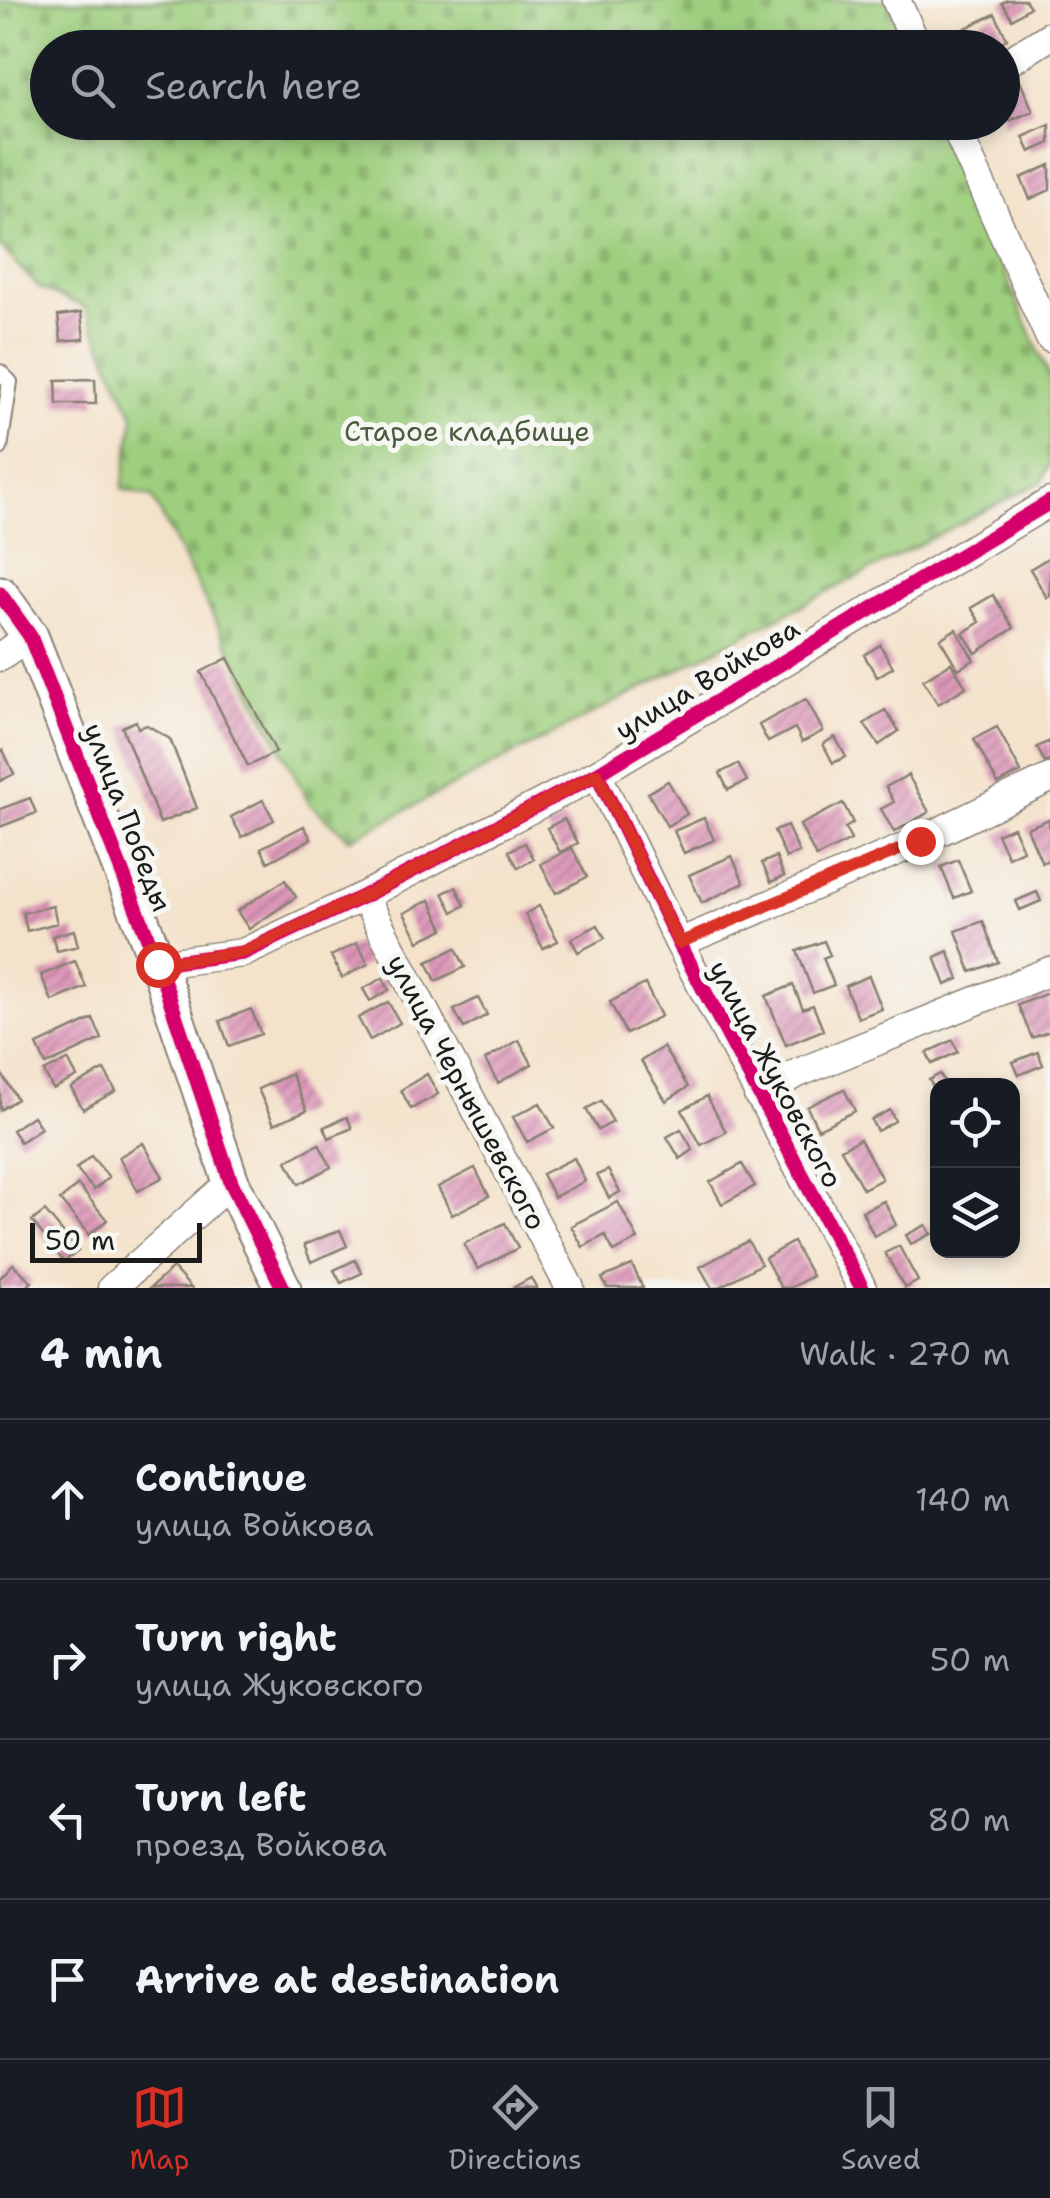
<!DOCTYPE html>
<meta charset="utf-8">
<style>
body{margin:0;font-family:"Shantell Sans",sans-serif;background:#242831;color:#f1f3f6}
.controls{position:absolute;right:30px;bottom:30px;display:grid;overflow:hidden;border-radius:20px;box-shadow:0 5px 15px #0003}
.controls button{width:90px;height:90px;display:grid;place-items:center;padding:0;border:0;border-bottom:2px solid #363941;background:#171b24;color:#f1f3f6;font:50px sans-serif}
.scale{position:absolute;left:30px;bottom:25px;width:172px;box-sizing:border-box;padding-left:10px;border:5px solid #1c1c1c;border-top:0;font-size:28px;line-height:35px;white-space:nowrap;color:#1c1c1c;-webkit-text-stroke:8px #f6f6f2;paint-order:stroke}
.stop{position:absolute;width:30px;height:30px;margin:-22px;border:8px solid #d93025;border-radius:50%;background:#fff}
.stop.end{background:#d93025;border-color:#fff;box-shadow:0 2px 10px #0008}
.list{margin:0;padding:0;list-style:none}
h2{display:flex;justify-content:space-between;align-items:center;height:130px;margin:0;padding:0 40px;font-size:42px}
h2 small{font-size:32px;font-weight:400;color:#9ea1a6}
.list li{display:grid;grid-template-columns:65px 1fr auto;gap:30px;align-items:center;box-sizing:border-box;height:160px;padding:0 40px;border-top:2px solid #363941}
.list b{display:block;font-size:38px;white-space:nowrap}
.list p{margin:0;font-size:32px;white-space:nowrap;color:#9ea1a6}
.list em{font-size:32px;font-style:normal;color:#9ea1a6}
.icon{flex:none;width:55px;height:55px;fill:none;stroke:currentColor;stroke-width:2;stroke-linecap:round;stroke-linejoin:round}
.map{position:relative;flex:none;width:1050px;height:1288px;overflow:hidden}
.search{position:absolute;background:#171b24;box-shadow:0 5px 15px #0003;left:30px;right:30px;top:30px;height:110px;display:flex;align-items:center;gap:25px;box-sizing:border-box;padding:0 35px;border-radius:55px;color:#9ea1a6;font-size:38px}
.sheet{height:770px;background:#171b24}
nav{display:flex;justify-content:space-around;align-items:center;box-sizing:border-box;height:140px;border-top:2px solid #363941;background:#171b24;font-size:28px;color:#9ea1a6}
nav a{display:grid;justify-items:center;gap:5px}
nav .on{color:#d93025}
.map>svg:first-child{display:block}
.cemetery{fill:url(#cemetery-stones);stroke:#5d764d;stroke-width:2.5}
.building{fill:url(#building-hatch)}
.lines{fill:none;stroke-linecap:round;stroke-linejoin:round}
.service-casing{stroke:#887f73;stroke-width:18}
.minor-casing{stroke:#887f73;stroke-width:31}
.tertiary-casing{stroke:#887f73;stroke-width:39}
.service{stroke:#fff;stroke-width:14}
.minor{stroke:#fff;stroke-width:28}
.tertiary{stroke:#fff;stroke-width:35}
.cycleway-casing{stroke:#f6f6f2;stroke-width:21}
.cycleway{stroke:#d6006c;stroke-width:15}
.route{stroke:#d93025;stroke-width:12}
.labels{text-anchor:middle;stroke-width:10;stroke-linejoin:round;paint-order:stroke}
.park-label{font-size:28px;fill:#4a5b3e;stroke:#f6f6f2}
.street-label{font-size:28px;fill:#1c1c1c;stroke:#f6f6f2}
</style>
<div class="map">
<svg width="1050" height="1288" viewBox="0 0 1050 1288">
<defs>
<pattern id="cemetery-stones" width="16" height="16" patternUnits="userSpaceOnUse" patternTransform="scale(2.5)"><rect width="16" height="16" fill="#9ecf7e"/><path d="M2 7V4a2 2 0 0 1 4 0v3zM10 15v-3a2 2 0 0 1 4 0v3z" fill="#88b16c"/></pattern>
<pattern id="building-hatch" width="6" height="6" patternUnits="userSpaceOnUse" patternTransform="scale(2.5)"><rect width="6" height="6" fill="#dd96b8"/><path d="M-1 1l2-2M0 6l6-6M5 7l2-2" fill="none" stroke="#b27a95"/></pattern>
</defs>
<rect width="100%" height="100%" fill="#f6f6f2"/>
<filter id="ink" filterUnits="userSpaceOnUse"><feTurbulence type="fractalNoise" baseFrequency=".01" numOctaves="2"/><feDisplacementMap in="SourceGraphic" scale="20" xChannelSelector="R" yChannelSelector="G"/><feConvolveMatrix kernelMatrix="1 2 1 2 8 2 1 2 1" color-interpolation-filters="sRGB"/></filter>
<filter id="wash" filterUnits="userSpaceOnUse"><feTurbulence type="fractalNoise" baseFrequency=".0048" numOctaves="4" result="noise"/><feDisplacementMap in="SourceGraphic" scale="40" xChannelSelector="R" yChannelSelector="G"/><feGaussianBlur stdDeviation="2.25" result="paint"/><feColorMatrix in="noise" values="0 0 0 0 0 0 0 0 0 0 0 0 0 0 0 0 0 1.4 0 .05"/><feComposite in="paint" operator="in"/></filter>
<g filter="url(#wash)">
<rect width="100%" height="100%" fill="#f4e2ca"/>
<path class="cemetery" d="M0,0H888L908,47L48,48V122L940,123L1050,378V464L1042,481L350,839L309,803L152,497L122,489L134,417L85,307L40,289L0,246Z"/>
<g id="blocks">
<path class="building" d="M1007,0H1025L1030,7L1012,19L1002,3Z
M995,14L1007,39L989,48H967L959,31Z
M1020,81L1033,111L1002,124V89Z
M1050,125V143L1030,152L1023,137Z
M1050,165V190L1030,199L1021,178Z
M81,313L84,339L61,341L58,316Z
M95,379L96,404H57L56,380Z
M1050,557V596L1047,598L1030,569Z
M993,595L1014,628L976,653L963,633L980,622L971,608Z
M956,629L974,660L958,669L940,639Z
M880,645L893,667L877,677L864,655Z
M228,658L276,752L248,766L201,672Z
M951,663L966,687L938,704L923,680Z
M806,699L823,731L802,742L795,728L768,742L759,725Z
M885,710L899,731L879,745L864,724Z
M136,721L138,728L147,725L170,739L197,808L160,823L122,727Z
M997,727L1021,772L998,784L974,739Z
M835,737L846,757L833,763L823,744Z
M1050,741V760L1045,763L1037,747Z
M3,750L14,774L0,781V752Z
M738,764L747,781L728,790L720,773Z
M908,775L929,812L894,832L881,809L894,802L886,787Z
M668,781L687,814L667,826L648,793Z
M30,798L36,813L0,827V809Z
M263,800L274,820L242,837L231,817Z
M843,803L853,823L845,828L851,840L816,857L800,825Z
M704,818L714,840L684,853L674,831Z
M564,819L578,843L560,852L547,828Z
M1049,819L1050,859L1042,863L1027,828Z
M304,826L311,839L268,862L261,848Z
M787,826L799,852L786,858L774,831Z
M1013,827L1023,850L1008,857L997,834Z
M525,843L534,859L518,868L509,851Z
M572,848L587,877L556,893L541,864Z
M732,856L744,883L702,903L689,875Z
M776,857L784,876L771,882L762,863Z
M958,860L971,891L954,898L941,867Z
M285,880L296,897L249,929L237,911Z
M456,887L465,905L453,912L443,893Z
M1037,892L1041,901L1020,910L1016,901Z
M430,900L444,929L419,941L404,913Z
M53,906L57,923L27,931L23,913Z
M539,906L558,941L543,948L525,914Z
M983,921L998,962L971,972L956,931Z
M598,925L605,938L578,952L571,939Z
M74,930L78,946L57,951L52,936Z
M824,941L830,955L823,958L834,985L813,993L797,951Z
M357,943L368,964L342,978L331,956Z
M456,948L465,967L436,981L427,962Z
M948,951L959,979L946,985L935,957Z
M75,961L86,987L52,1001L41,975Z
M869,976L882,1009L858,1018L845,986Z
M383,978L389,990L370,1001L363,989Z
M645,984L661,1016L626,1034L610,1002Z
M793,985L803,1009L813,1005L823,1030L786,1045L766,996Z
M1050,992V1031L1032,1038L1018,1005Z
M478,998L487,1015L464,1028L454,1010Z
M388,1002L400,1023L370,1040L358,1018Z
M251,1009L261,1034L229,1046L220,1021Z
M93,1019L102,1039L46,1065L37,1045Z
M519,1040L532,1064L498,1083L485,1060Z
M953,1040L958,1052L932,1064L927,1053Z
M663,1047L688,1087L666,1101L641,1061Z
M1038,1052L1043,1065L1019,1075L1013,1062Z
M68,1060L77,1077L53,1089L44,1072Z
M104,1070L116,1091L83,1109L71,1088Z
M0,1071L17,1099L0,1110Z
M291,1074L307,1110L274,1124L258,1089Z
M427,1074L438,1094L411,1109L401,1090Z
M940,1074L947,1086H938V1094L929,1080Z
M844,1089L855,1111L818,1129L807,1107Z
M707,1096L726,1132L701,1145L682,1110Z
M601,1101L613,1122L598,1130L586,1109Z
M540,1103L554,1128L527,1142L513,1117Z
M890,1110L895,1121L877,1131L871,1120Z
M33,1116L41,1128L20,1142L12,1130Z
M347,1117L352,1128L329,1138L324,1127Z
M681,1129L693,1150L680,1159L667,1137Z
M860,1139L882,1179L863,1189L841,1149Z
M143,1143L163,1177L138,1191L119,1157Z
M319,1144L331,1167L299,1184L287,1161Z
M91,1156L109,1177L94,1190L76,1169Z
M574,1158L585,1181L554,1197L542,1174Z
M742,1164L755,1186L722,1204L710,1182Z
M475,1168L489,1196L452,1215L438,1187Z
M608,1170L620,1192L609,1198L597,1175Z
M78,1185L107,1220L89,1235L60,1200Z
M884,1201L896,1225L874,1236L862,1211Z
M618,1202L638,1239L614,1252L605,1235L583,1247L571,1226Z
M45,1211L78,1251L64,1262L32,1221Z
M505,1223L518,1248L478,1269L464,1244Z
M926,1225L931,1234L911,1244L906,1235Z
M340,1230L347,1246L311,1262L304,1245Z
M748,1241L761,1264L718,1288H712L700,1267Z
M793,1242L812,1276L790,1288H781L765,1258Z
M899,1246L918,1281L905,1288L885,1253Z
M355,1260L362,1273L341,1283L334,1270Z
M13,1264L32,1282L25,1288H0V1278Z
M632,1265L643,1288H607L602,1278Z
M173,1268L191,1288H150Z
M531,1278L537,1288H512Z"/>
</g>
</g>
<g filter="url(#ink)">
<use href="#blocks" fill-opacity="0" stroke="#887f73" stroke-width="2.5"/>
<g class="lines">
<defs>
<path id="service" d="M0,372L10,382L0,448"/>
<path id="minor" d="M896,0L918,48
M1002,66L1050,36
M953,122L1050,338
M0,657L30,636
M597,774L679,943L862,1288
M364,896L570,1288
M679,943L920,841L1050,778
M158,964L243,953L364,896L597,774L1050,502
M758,1095L798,1073L1050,971
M112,1288L231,1182"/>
<path id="tertiary" d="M0,594L30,636L158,964L231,1182L283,1288"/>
</defs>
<use href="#service" class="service-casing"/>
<use href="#minor" class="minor-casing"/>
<use href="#tertiary" class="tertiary-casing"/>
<use href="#service" class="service"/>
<use href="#minor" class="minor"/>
<use href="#tertiary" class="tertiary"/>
<defs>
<path id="cycleway" d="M0,594L30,636L158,964L231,1182L283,1288
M597,774L679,943L862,1288
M158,964L243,953L364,896L597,774L1050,502"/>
</defs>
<use href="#cycleway" class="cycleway-casing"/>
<use href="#cycleway" class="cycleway"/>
</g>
</g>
<g class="lines" filter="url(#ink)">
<path class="route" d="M158,964L243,952L364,896L597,774L679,943L920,841"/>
</g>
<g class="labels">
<g class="park-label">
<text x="467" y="441">Старое кладбище</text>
</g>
<g class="street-label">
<text transform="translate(707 679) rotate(-31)" y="10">улица Войкова</text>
<text transform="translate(128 817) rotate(69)" y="10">улица Победы</text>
<text transform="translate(776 1074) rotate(62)" y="10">улица Жуковского</text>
<text transform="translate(467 1092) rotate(62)" y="10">улица Чернышевского</text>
</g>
</g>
</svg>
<div class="controls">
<button><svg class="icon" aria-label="locate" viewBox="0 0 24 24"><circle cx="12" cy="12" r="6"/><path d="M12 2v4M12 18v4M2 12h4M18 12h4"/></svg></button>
<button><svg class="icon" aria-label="layers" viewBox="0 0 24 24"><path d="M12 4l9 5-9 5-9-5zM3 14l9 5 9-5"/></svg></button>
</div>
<div class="scale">50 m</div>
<div class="stop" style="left:158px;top:964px"></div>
<div class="stop end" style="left:920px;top:841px"></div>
<div class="search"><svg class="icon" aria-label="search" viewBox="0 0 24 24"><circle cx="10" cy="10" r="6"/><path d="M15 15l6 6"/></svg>Search here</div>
</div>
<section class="sheet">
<h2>4 min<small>Walk · 270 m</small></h2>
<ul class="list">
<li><svg class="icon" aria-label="ahead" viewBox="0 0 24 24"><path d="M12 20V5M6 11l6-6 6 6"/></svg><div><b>Continue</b><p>улица Войкова</p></div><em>140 m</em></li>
<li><svg class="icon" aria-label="right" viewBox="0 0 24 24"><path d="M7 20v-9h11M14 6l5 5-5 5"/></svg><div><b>Turn right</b><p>улица Жуковского</p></div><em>50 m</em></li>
<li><svg class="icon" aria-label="left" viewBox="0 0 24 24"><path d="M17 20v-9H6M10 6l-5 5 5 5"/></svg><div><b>Turn left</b><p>проезд Войкова</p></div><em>80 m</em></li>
<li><svg class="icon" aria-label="arrive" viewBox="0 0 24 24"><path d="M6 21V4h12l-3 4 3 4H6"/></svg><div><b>Arrive at destination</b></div></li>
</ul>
</section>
<nav>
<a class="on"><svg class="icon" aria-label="map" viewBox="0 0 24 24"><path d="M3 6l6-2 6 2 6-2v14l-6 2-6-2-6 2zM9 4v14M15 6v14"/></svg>Map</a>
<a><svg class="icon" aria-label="directions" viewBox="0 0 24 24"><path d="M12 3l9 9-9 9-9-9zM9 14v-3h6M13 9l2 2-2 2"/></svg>Directions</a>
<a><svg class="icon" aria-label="saved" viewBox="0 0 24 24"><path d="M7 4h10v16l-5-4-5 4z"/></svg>Saved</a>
</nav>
